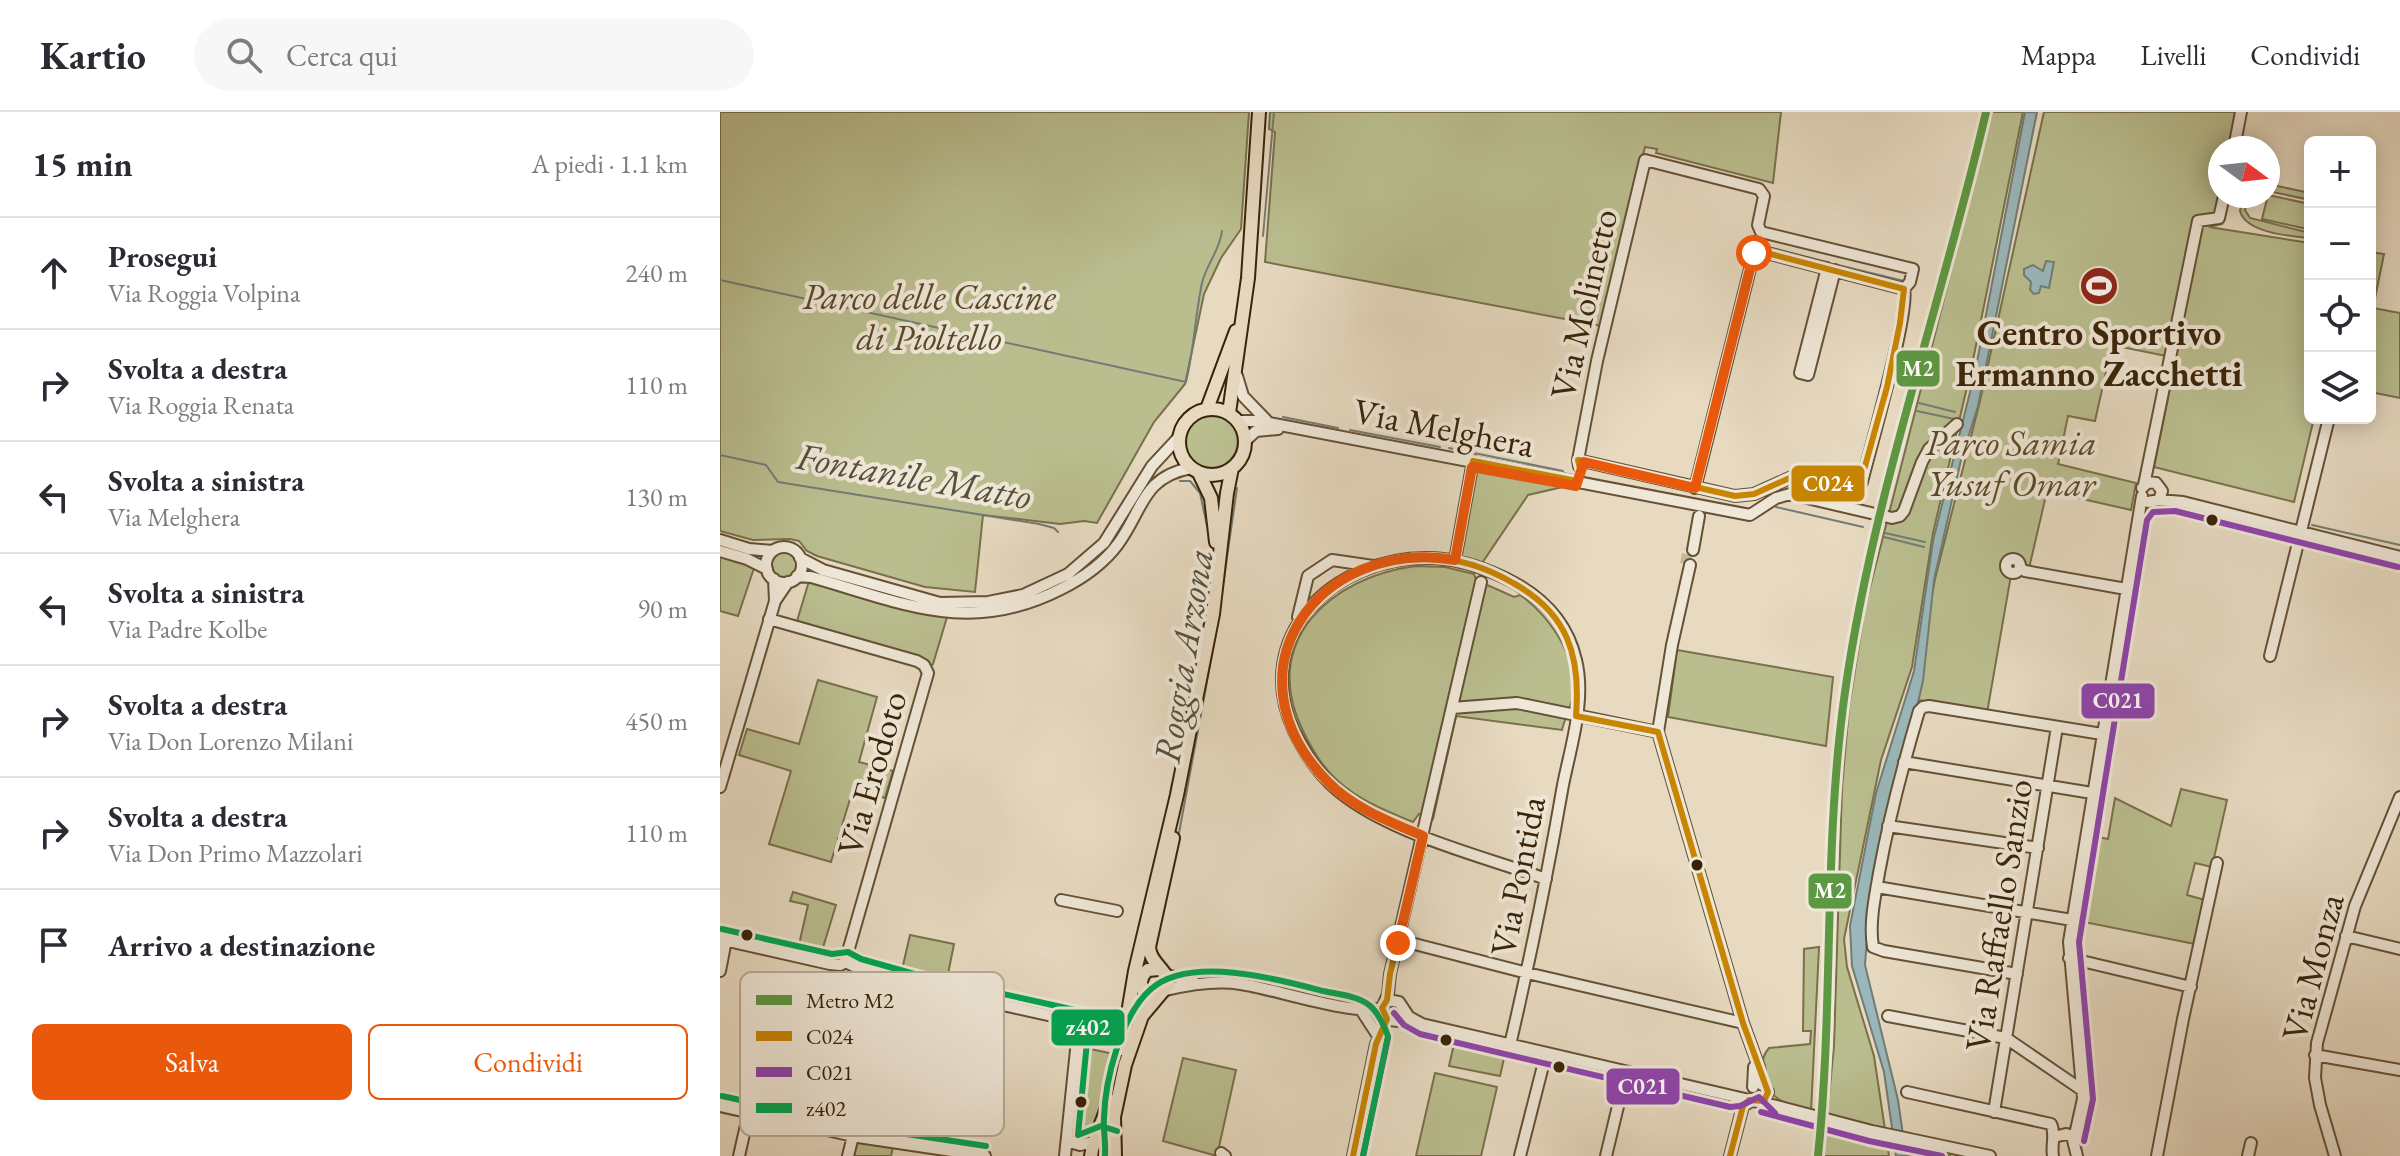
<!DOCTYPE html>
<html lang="it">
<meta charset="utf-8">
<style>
body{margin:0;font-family:"EB Garamond",serif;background:#f7f7f7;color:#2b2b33}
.controls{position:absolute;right:24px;top:24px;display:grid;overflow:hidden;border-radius:12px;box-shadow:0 4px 20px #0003}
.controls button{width:72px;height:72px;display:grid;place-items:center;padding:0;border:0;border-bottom:2px solid #e1e1e2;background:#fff;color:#2b2b33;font:40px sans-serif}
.compass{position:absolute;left:1488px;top:24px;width:72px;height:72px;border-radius:50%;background:#fff;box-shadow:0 4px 20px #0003;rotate:105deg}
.stop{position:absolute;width:24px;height:24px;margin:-18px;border:6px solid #ea580c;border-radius:50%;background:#fff}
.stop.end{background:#ea580c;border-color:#fff;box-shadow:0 2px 8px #0008}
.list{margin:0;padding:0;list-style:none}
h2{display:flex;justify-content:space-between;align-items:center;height:104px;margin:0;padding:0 32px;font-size:34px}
h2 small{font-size:26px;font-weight:400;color:#7c7c81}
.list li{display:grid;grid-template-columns:52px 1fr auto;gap:24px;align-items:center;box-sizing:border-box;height:112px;padding:0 32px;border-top:2px solid #e1e1e2}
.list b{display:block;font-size:30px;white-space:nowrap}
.list p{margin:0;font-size:26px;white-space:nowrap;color:#7c7c81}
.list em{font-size:26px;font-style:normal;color:#7c7c81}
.actions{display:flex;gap:16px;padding:24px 32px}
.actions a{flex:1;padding:18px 0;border:2px solid #ea580c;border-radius:12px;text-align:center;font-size:28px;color:#ea580c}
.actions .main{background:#ea580c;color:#fff}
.icon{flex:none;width:44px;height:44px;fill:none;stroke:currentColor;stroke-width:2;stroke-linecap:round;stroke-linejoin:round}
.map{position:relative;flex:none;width:1680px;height:1044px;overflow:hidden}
header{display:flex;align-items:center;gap:48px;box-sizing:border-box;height:112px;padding:0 40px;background:#fff;border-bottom:2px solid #e1e1e2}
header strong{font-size:38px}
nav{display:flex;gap:44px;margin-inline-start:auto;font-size:28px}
.search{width:560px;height:72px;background:#f7f7f7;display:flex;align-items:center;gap:20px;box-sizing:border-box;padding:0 28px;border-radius:44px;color:#7c7c81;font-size:30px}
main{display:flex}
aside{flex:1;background:#fff}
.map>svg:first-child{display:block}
.green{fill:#babe8f;stroke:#7a704b;stroke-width:2}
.water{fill:#9ab8bc;stroke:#737c74;stroke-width:2}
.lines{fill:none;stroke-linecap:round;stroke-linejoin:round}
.stream{stroke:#737c74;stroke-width:2}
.minor-tunnel{stroke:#c4b59c;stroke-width:10;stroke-dasharray:10 5;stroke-linecap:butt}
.minor-casing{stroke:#645136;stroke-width:14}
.major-casing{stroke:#392307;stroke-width:16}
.minor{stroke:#efe7d7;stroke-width:10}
.major{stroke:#e7dac1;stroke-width:12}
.bus-1-casing{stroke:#efe7d7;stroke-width:12}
.bus-2-casing{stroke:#efe7d7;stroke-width:12}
.bus-3-casing{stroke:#efe7d7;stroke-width:12}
.bus-1{stroke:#c88502;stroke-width:6}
.bus-2{stroke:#8e44ad;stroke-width:6}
.bus-3{stroke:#00a651;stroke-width:6}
.metro-1-casing{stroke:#efe7d7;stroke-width:14}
.metro-1{stroke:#5d9842;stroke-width:8}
.route{stroke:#ea580c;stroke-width:10}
.bus-dot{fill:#392307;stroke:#efe7d7;stroke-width:3}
.labels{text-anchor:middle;stroke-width:8;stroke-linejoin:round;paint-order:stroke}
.park-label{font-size:36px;font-style:italic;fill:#594a29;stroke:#efe7d7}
.street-label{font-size:36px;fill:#392307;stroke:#efe7d7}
.poi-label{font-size:36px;font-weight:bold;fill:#392307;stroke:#efe7d7}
.water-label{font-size:38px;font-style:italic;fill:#56503d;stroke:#efe7d7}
.key{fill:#efe7d7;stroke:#b8ac99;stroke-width:2}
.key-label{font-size:22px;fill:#392307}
.line-badge{stroke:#efe7d7;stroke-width:3}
.badge-label{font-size:22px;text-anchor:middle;font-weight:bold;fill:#fff}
</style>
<header>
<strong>Kartio</strong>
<div class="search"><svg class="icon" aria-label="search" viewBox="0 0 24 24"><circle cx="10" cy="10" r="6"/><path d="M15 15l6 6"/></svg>Cerca qui</div>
<nav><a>Mappa</a><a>Livelli</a><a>Condividi</a></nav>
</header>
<main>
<aside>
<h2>15 min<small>A piedi · 1.1 km</small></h2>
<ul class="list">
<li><svg class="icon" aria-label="ahead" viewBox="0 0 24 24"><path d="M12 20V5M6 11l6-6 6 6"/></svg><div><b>Prosegui</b><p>Via Roggia Volpina</p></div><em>240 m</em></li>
<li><svg class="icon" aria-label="right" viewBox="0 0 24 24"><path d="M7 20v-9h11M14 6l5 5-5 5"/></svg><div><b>Svolta a destra</b><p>Via Roggia Renata</p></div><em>110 m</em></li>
<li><svg class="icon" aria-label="left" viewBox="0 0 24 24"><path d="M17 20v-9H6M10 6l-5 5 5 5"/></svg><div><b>Svolta a sinistra</b><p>Via Melghera</p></div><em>130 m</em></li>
<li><svg class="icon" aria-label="left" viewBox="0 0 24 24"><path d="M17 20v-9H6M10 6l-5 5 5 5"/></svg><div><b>Svolta a sinistra</b><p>Via Padre Kolbe</p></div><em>90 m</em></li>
<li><svg class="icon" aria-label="right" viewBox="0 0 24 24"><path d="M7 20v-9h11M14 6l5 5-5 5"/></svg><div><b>Svolta a destra</b><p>Via Don Lorenzo Milani</p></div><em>450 m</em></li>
<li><svg class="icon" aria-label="right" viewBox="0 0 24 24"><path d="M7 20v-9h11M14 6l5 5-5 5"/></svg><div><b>Svolta a destra</b><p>Via Don Primo Mazzolari</p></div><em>110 m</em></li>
<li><svg class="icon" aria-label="arrive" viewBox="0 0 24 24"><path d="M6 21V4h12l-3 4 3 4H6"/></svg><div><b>Arrivo a destinazione</b></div></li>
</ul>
<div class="actions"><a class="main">Salva</a><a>Condividi</a></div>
</aside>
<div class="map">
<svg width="1680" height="1044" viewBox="0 0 1680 1044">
<rect width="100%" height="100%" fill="#e7dac1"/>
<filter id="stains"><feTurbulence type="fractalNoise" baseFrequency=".0025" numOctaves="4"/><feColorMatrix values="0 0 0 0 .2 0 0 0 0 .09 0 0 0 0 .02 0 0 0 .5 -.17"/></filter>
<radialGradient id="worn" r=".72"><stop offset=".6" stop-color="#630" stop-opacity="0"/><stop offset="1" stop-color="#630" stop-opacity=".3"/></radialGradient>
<path class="green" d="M0,0H529L521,117L501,146L484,182L465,272L434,310L377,411L364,409L340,412L263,403L255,480L205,475L97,444L87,439L79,429L70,427L33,428L0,419Z
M550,0H1061L1053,71L936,41L937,37L925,35L882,214L545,150L555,20L549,17Z
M1272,0H1303L1251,258L1213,421L1192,555L1161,648L1124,827L1127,855L1154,944L1169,1044H1103L1114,934L1122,676L1129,596L1145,495Z
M1324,0H1526L1518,36H1500V84H1508L1502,112L1489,115L1590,131V306H1594L1574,390L1434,355L1456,246L1392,233L1375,309L1348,304L1338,352L1416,371L1411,398L1327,379L1307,465L1291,463L1267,601L1193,587L1215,467L1260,289Z
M1548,72L1590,81V88L1548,79Z
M1548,83L1590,92L1587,117L1542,107Z
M1523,84H1529L1525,98L1530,106L1590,121V126C1570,124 1526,121 1520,99Z
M1650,140L1664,142L1653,196L1680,201V286L1650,280Z
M464 329a27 27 0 1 1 54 0a27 27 0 1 1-54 0Z
M756,357L847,374L808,383L760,454L738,448Z
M51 453a13 13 0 1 1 26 0a13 13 0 1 1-26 0Z
M0,442L35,453L18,504L0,499Z
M696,454L725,455L754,462L756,468L794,485L800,483C831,504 865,554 850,594C848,601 844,609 842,618L736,604L713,707L699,702L693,710C667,699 640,689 618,669C602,655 592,638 583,619C539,530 610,465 696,454Z
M89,469L197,500L227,505L213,552L210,554L198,544L77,509Z
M957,538L1113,565L1106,634L948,605Z
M98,568L157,585L139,650L173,659L165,686L133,677L111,750L49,732L71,659L19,643L27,617L79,632Z
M1461,677L1507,688L1492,755L1475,751L1467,783L1485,788L1475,832L1359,809L1373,724L1388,727L1395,686L1451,714Z
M73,780L116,793L101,842L78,837L88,793L70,789Z
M190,823L234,832L226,872L181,862Z
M1099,835L1091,1000C1081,997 1069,994 1060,988C1043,978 1036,951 1049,936L1090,932L1091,919H1083L1084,837Z
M734,932L785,942L780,964L729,954Z
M361,935L394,942L380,1006L365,1027L359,1028L355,1026L353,1016Z
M463,946L516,958L497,1044L443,1029Z
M715,961L777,975L761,1044H696Z
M135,1027L173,1035L171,1044H131Z
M1184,1032L1231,1044H1186Z"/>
<path class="water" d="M1305,0H1317L1258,294L1241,348L1214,468L1203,569L1149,799L1145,853L1178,988L1186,1044H1176L1164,960L1132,854L1130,814L1156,681L1194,559L1213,429L1255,260Z
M1326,149L1334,150L1329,176L1321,174L1319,181L1314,182L1310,178L1311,170L1304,163V157L1313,153L1323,159Z"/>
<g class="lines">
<path class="stream" d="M543,124L554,0
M1052,136L1107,150
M1118,153L1184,169
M0,168L466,270C474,238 475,204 482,171C486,153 500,138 502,119
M1199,291L1235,300
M1197,299L1234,307
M563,305L618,316
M630,318L720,335
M729,336L843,359
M0,343L46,353L58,370L319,412L334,416L338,420
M460,369H470L480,381L487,414
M1056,395L1143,415
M1592,413L1680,433
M1165,421L1205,430
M1164,425L1204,435
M501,487L517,376
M458,644L463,616
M447,700L452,671
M459,721L498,510"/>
<path class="minor-tunnel" d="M965,452L968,437"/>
<defs>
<path id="minor" d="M1514,36L1521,0
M1107,156L1080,261L1088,263L1115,158
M517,264L523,284L547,309
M518,309H539L1030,403L1056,386L1070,382L1172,406L1180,404L1184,399L1202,350L1209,337L1237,312
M525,329L536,319L558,317
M858,348L1015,384L1034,382L1074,364L1137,377L1142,370C1149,341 1191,195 1184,177L1039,139L1034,141L975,376
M859,354L858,348L877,249L925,48L1039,77L1044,84L1038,113L1041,120L1193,157L1190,170L1184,177
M1424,373L1478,109L1499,106L1504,84
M1422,376L1428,370L1436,371L1442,379L1439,388
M1428,390L1439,388L1463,390L1680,445
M0,428L29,437L53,439
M46 453a18 18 0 1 1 36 0a18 18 0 1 1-36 0Z
M973,438L979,404
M0,439L27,447L47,457
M80,446L103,458L220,491L268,490L303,483L348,462L384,431L432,354L459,325
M1286 454a7 7 0 1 1 14 0a7 7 0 1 1-14 0Z
M735,448L753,349
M970,453L952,533L938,620L1023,911L1039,955L1042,973
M1300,456L1305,459L1406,477
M77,464L91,465C183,491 249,524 341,477C361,467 384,451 398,432C423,398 422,365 471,356
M54,467L55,489L68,470
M578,505L588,464L612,448L653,454
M49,507L197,549L204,553L208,561L125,850
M1550,544L1609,306
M732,596L797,591L938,620
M1184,650L1372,681
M0,675L55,489
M1168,714L1318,736
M1157,775L1352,808
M341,788L397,799
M1626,824L1680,837
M0,827L110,852L120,853L126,850C136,863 362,910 396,918
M679,828L807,861L1023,911
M1349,846L1471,875
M0,859L6,828
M1297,862L1164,839L1153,835C1149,811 1155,785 1159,761C1169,706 1183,653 1199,599L1203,595L1209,594L1382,622
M447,863L474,870
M446,878C471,872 496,868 521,872C555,877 633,904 662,896
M667,888L679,890L689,905L702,912L1038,990L1045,988L1048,980
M643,901L658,924
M1168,904L1286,926L1362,978
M702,912L670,908L663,902L662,896L668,882L670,862L761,470
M790,933C810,847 828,760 843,673C851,633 866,588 856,548C847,508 819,482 783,465C759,454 735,446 708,446C614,445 530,524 574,619C587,645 602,668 626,685C681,725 762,744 826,767
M1595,943L1680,958
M1033,975L1034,955
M1187,980L1331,1012C1336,1022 1331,1033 1333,1044
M1041,990L1152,1019L1270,1044
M0,994L138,1025L265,1044
M1274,1000L1337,615
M347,1025L350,1030L360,1033L374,1030
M1334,1025L1346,1022L1352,1024L1357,1044
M1354,1027L1363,987L1349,830L1422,384
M501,1041L505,1044
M19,1044L29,1000
M128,1044L133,1024
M345,1044L359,909
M633,1044L656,932L667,907
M800,1044L826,942
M886,1044L906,961
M1010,1044L1023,994L1033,988
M1437,1044L1463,907L1497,751
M1528,1044L1531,1031
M1615,1044L1600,993L1595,966L1597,931L1635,794L1680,685"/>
<path id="major" d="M459 330a33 33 0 1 1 66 0a33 33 0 1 1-66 0Z
M487,297L516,219
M509,301L528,166L539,0
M479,361L491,386L496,430
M439,857L428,858C420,864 419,873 425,881L439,883
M402,937L415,859L457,683L493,502L507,381L512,356
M371,1044C373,1026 385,1007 389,988
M395,1044L394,1005L405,953L422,904L448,873C448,857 430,852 429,835L453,726"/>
</defs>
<use href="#minor" class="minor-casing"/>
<use href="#major" class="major-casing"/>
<use href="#minor" class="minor"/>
<use href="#major" class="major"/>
<defs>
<path id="bus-1" d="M1039,139L1184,177L1180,211L1167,275L1139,376L1133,377L1074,364L1034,382L1015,384L975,375L1034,141Z
M860,356L858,348L975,375
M735,448L753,349L857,369
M633,1044L656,932L667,907L662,896L667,888L670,862L703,724C668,709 631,693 604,665C585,645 570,618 564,590C547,504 632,443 712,446C740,447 769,457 793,471C848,501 861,544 856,604L938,620L1023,911L1048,980L1044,989L1029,988L1023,994L1010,1044"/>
<path id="bus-2" d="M674,901L684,913L700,922L1010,995L1020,994L1039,985L1055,1001
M1041,1000L1149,1029L1222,1044
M1364,1029L1373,987L1359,830L1427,408L1433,400L1455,399L1678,455
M643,1044L668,926"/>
<path id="bus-3" d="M2,817L112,842L128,840L141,847L198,863L364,900L369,909L358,1023L381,1014L397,1019
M2,984L140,1015L266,1034
M385,1043C386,1030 383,1018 384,1006C385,968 401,903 431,877C470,843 558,867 603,879C617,882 638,884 649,893C657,899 665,915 668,924L643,1044"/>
</defs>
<use href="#bus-1" class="bus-1-casing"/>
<use href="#bus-2" class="bus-2-casing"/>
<use href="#bus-3" class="bus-3-casing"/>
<use href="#bus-1" class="bus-1"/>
<use href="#bus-2" class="bus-2"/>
<use href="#bus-3" class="bus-3"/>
<defs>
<path id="metro-1" d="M1098,1044C1114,890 1103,734 1125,580C1153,383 1221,194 1266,0"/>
</defs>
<use href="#metro-1" class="metro-1-casing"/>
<use href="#metro-1" class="metro-1"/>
</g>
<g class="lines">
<path class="route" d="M678,831L703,724C670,710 633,696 608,670C501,561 597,425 735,448L752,355L856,374L864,350L975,376L1034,141"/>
</g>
<defs>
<symbol id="stadium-disc" viewBox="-11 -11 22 22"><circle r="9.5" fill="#8f2418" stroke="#efe7d7"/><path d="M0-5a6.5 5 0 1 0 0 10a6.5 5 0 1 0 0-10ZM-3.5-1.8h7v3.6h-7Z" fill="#fff"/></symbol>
</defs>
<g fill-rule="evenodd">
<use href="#stadium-disc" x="1357" y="152" width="44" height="44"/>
</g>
<g class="bus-dot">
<circle cx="1492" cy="408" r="7"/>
<circle cx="977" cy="753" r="7"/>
<circle cx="27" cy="823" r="7"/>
<circle cx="726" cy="928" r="7"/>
<circle cx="839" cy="955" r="7"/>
<circle cx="361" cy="990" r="7"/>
</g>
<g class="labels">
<g class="park-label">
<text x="209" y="197">Parco delle Cascine<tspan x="209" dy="41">di Pioltello</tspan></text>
<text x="1291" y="343">Parco Samia<tspan x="1291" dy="41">Yusuf Omar</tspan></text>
</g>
<g class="street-label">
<text transform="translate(863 192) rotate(-77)" y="13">Via Molinetto</text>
<text transform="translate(724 315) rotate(11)" y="13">Via Melghera</text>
<text transform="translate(151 661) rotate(-74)" y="13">Via Erodoto</text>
<text transform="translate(797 764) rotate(-79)" y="13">Via Pontida</text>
<text transform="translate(1278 803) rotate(-81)" y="13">Via Raffaello Sanzio</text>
<text transform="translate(1592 855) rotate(-75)" y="13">Via Monza</text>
</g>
<g class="poi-label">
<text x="1379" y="233">Centro Sportivo<tspan x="1379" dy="41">Ermanno Zacchetti</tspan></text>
</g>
<g class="water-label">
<text transform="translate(194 364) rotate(10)" y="13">Fontanile Matto</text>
<text transform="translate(463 544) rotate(-81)" y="13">Roggia Arzona</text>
</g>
</g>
<rect x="20" y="860" width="264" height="164" rx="12" class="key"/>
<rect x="36" y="883" width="36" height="10" fill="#5d9842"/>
<rect x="36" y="919" width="36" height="10" fill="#c88502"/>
<rect x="36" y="955" width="36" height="10" fill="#8e44ad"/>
<rect x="36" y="991" width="36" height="10" fill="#00a651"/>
<g class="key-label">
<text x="86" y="896">Metro M2</text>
<text x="86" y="932">C024</text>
<text x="86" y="968">C021</text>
<text x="86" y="1004">z402</text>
</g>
<g class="line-badge">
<rect x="1175" y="237" width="46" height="39" rx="8" fill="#5d9842"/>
<rect x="1070" y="352" width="76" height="39" rx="8" fill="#c88502"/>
<rect x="1360" y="570" width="76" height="38" rx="8" fill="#8e44ad"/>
<rect x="1087" y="760" width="46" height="38" rx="8" fill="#5d9842"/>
<rect x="330" y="896" width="76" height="39" rx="8" fill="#00a651"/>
<rect x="885" y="955" width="76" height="39" rx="8" fill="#8e44ad"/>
</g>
<g class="badge-label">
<text x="1198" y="264">M2</text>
<text x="1108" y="379">C024</text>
<text x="1398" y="596">C021</text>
<text x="1110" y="786">M2</text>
<text x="368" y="923">z402</text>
<text x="923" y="982">C021</text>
</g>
<rect width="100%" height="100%" filter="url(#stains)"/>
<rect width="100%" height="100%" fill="url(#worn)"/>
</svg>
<div class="controls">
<button>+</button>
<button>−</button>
<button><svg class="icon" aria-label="locate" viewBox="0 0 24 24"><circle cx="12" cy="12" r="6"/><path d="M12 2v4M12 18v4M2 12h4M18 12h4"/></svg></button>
<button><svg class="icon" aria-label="layers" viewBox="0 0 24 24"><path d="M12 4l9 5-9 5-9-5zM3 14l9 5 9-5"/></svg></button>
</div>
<svg class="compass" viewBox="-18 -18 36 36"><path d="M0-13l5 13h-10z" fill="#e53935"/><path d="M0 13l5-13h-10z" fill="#7c7c81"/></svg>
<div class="stop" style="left:1034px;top:141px"></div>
<div class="stop end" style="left:678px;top:831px"></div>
</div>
</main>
